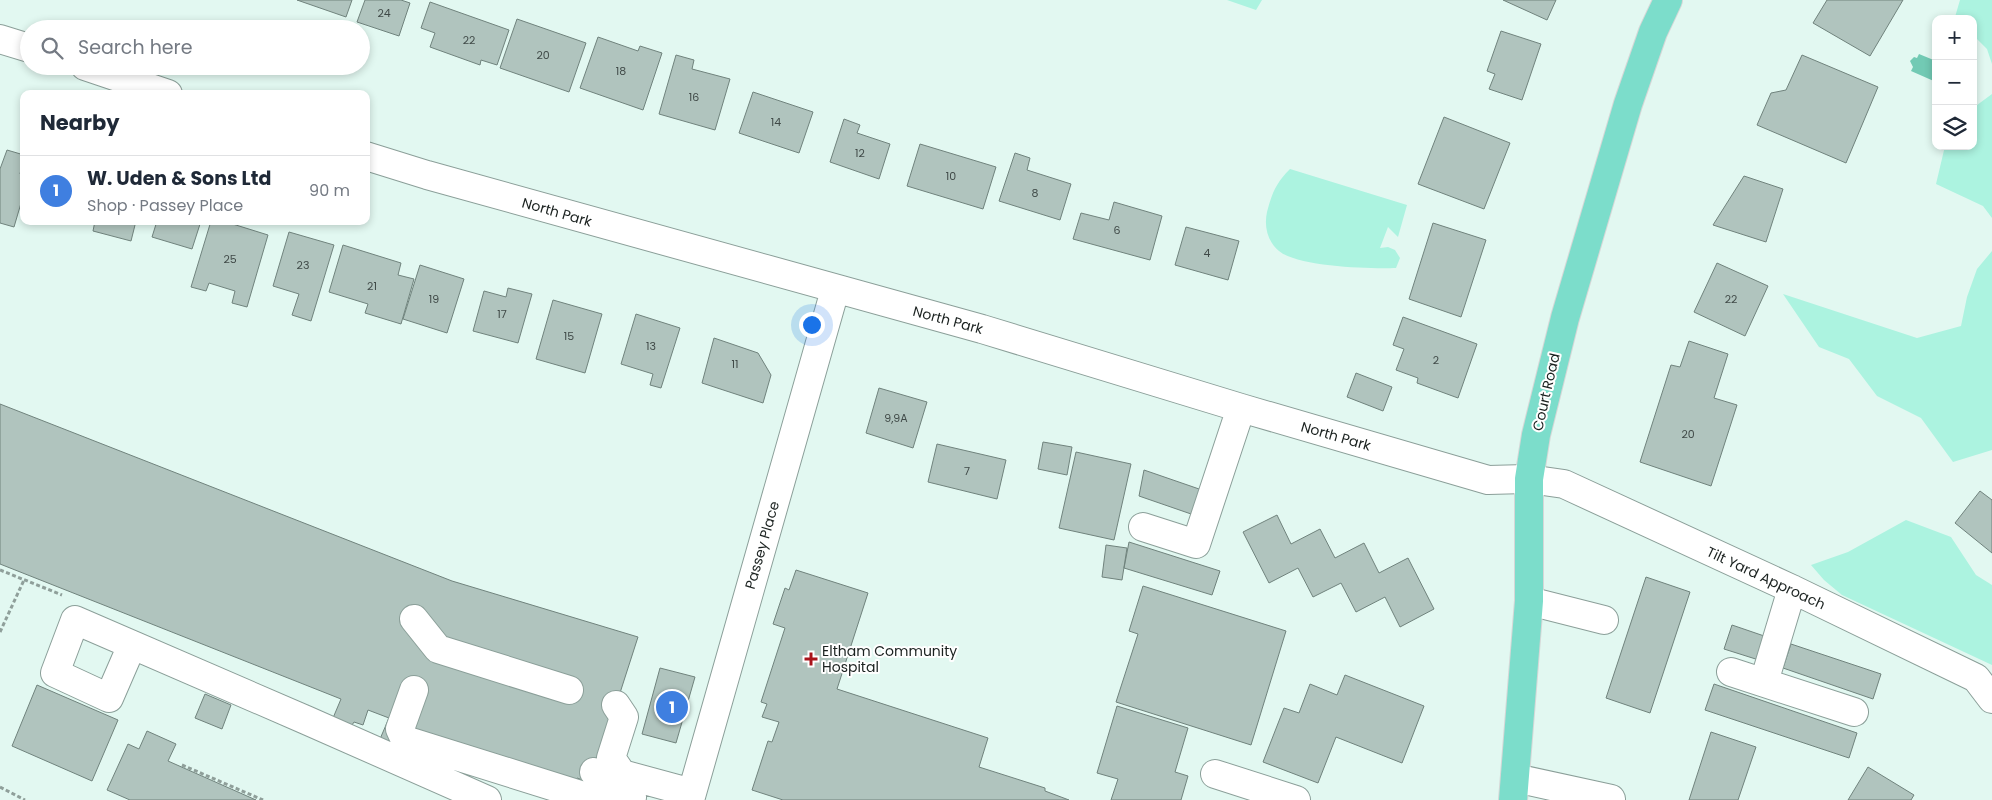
<!DOCTYPE html>
<meta charset="utf-8">
<style>
body{margin:0;font-family:Poppins,sans-serif;background:#f6f6f7;color:#1f2937}
.controls{position:absolute;right:15px;top:15px;display:grid;overflow:hidden;border-radius:10px;box-shadow:0 2px 8px #0003}
.controls button{width:45px;height:45px;display:grid;place-items:center;padding:0;border:0;border-bottom:1px solid #e0e1e3;background:#fff;color:#1f2937;font:25px sans-serif}
.you{position:absolute;left:811px;top:324px;width:18px;height:18px;margin:-12px;border:4px solid #fff;border-radius:50%;background:#1a73e8;box-shadow:0 0 0 8px #1a73e833}
.badge{display:grid;place-items:center;width:32px;height:32px;border-radius:50%;background:#ea580c;color:#fff;font-size:16px;font-weight:700}
.pin{position:absolute;translate:-50% -50%;border:2px solid #fff;box-shadow:0 1px 5px #0006}
.list{margin:0;padding:0;list-style:none}
h2{display:flex;justify-content:space-between;align-items:center;height:65px;margin:0;padding:0 20px;font-size:21px}
h2 small{font-size:16px;font-weight:400;color:#747a83}
.list li{display:grid;grid-template-columns:32px 1fr auto;gap:15px;align-items:center;box-sizing:border-box;height:70px;padding:0 20px;border-top:1px solid #e0e1e3}
.list b{display:block;font-size:19px;white-space:nowrap}
.list p{margin:0;font-size:16px;white-space:nowrap;color:#747a83}
.list em{font-size:16px;font-style:normal;color:#747a83}
.icon{flex:none;width:28px;height:28px;fill:none;stroke:currentColor;stroke-width:2;stroke-linecap:round;stroke-linejoin:round}
.map{position:relative;flex:none;width:1992px;height:800px;overflow:hidden}
.search{position:absolute;background:#fff;box-shadow:0 2px 8px #0003;left:20px;top:20px;width:350px;height:55px;display:flex;align-items:center;gap:12px;box-sizing:border-box;padding:0 18px;border-radius:28px;color:#747a83;font-size:19px}
.panel{position:absolute;background:#fff;box-shadow:0 2px 8px #0003;left:20px;top:90px;width:350px;height:135px;border-radius:10px}
.map>svg:first-child{display:block}
.green{fill:#acf3e0}
.water{fill:#72cab4}
.building{fill:#b0c4be;stroke:#70837d}
.lines{fill:none;stroke-linecap:round;stroke-linejoin:round}
.minor-casing{stroke:#8b9f99;stroke-width:30}
.major-casing{stroke:#d6d7d7;stroke-width:30}
.path{stroke:#8f9f9a;stroke-width:3;stroke-dasharray:4 2.5;stroke-linecap:butt}
.minor{stroke:#fff;stroke-width:28}
.major{stroke:#7cddcb;stroke-width:28}
.poi-dot{fill:#a9141c;stroke:#fff;stroke-width:2}
.labels{text-anchor:middle;stroke-width:4;stroke-linejoin:round;paint-order:stroke}
.number-label{font-size:11px;fill:#404a48}
.street-label{font-size:14px;fill:#1b2220;stroke:#fff}
.poi-label{font-size:14px;fill:#1b2220;stroke:#fff;text-anchor:start}
</style>
<div class="map">
<svg width="1992" height="800" viewBox="0 0 1992 800">
<rect width="100%" height="100%" fill="#e2f8f1"/>
<path class="green" d="M1227,0H1262L1256,10Z
M1960,0H1992V64L1987,49L1973,35V19H1956L1955,17Z
M1992,94V218L1983,206L1936,184L1945,146H1973V108Z
M1290,169L1407,205L1398,237L1388,227L1380,248L1388,247L1395,250L1400,258L1396,268C1370,269 1298,267 1279,251C1267,241 1264,226 1267,212C1272,193 1276,183 1290,169Z
M1992,251V450L1953,462L1921,418L1877,396L1849,359L1819,347L1783,294L1917,338L1961,326L1967,297L1977,269Z
M1906,520L1951,537L1976,575L1992,585V665L1842,595L1824,580L1811,565L1848,552Z"/>
<path class="water" d="M1919,54L1936,61V82L1911,71L1913,67L1910,61L1914,57L1917,58Z"/>
<path class="building" d="M297,0H352L346,17Z
M365,0H401L410,3L399,36L357,22Z
M1503,0H1556L1547,20Z
M1827,0H1903L1870,56L1813,23Z
M430,2L509,30L497,65L481,60L480,65L430,47L435,33L421,28Z
M517,19L586,43L569,92L500,68Z
M1501,31L1541,44L1522,100L1489,89L1495,74L1487,71Z
M598,37L638,51L640,46L662,53L643,110L580,88Z
M676,55L694,60L692,69L730,79L715,130L659,114Z
M1802,55L1878,87L1846,163L1757,125L1771,93L1786,90Z
M753,92L813,112L799,153L739,133Z
M1444,117L1510,143L1484,209L1418,184Z
M844,119L860,125L857,133L890,144L879,179L830,162Z
M920,144L996,167L983,209L907,186Z
M7,150L24,155L20,174L24,175V193L14,227L0,223V169Z
M1015,153L1030,158L1027,170L1071,184L1060,220L999,201Z
M1744,176L1783,189L1766,242L1713,225Z
M1114,202L1162,216L1150,260L1073,239L1081,213L1109,220Z
M95,221H136L131,241L93,231Z
M157,221H201L192,249L152,237Z
M211,221H223L268,235L247,307L232,303L235,291L209,283L206,291L191,287Z
M1433,223L1486,240L1461,317L1409,299Z
M1186,227L1239,241L1228,280L1175,265Z
M289,232L334,245L311,321L292,315L299,294L273,286Z
M343,245L401,263L398,275L414,279L401,324L365,313L368,304L329,292Z
M1717,263L1768,286L1745,336L1694,312Z
M420,265L464,279L447,333L403,319Z
M508,288L532,294L518,343L473,331L484,291L506,297Z
M553,300L602,314L585,373L536,359Z
M636,314L680,328L661,388L650,385L653,374L621,364Z
M1403,317L1477,344L1458,398L1417,383L1418,378L1396,370L1404,349L1393,345Z
M714,338L758,353L771,375L763,403L702,383Z
M1689,341L1728,354L1714,398L1737,405L1711,486L1640,462L1671,365L1680,367Z
M1356,373L1392,387L1383,411L1347,397Z
M879,388L927,402L913,448L866,433Z
M0,404L452,581L638,637L591,783L577,778L571,800L380,739L389,718L368,710L363,725L354,722L352,725L333,718L341,699L0,564Z
M1043,442L1072,447L1067,475L1038,469Z
M937,444L1006,460L997,499L928,482Z
M1076,452L1131,464L1114,540L1059,528Z
M1144,470L1202,490L1194,515L1139,496Z
M1980,491L1992,500V553L1955,523Z
M1277,515L1291,544L1320,529L1335,558L1364,543L1379,573L1408,558L1434,609L1400,627L1385,597L1356,612L1341,583L1313,597L1298,568L1269,583L1243,532Z
M1129,542L1220,571L1212,595L1124,568Z
M1106,545L1127,548L1122,580L1102,577Z
M796,570L868,593L837,689L988,738L979,767L1045,788V791L1069,800H783L752,790L768,741L772,742L779,722L762,717L767,704L761,702L785,628L773,624L785,588L789,590Z
M1646,577L1690,592L1650,713L1606,698Z
M1143,586L1286,631L1251,745L1116,702L1138,634L1129,631Z
M1732,625L1770,638L1762,661L1724,649Z
M1791,644L1881,674L1873,699L1783,668Z
M660,668L695,677L676,743L642,734Z
M1345,675L1424,706L1402,763L1336,737L1318,783L1263,762L1284,708L1299,713L1310,684L1337,695Z
M1714,684L1857,733L1849,758L1705,710Z
M37,685L118,720L92,781L12,746Z
M205,694L231,705L222,729L195,718Z
M1117,706L1188,728L1175,772L1188,776L1181,800H1111L1118,779L1097,773Z
M147,731L176,744L168,761L256,800H130L107,790L128,744L139,749Z
M1711,732L1756,747L1738,800H1689Z
M1868,767L1914,795L1911,800H1848Z"/>
<g class="lines">
<defs>
<path id="minor" d="M0,39L29,48
M85,66L168,94
M366,156L427,175L982,329L1241,408L1488,480L1529,479L1564,484L1792,589L1976,678L1992,699
M1143,527L1196,544L1241,408
M1529,601L1604,620
M414,619L438,649L569,690
M132,645L109,698L55,673L75,620C213,679 350,739 487,800
M1731,672L1854,712
M1764,682L1792,589
M414,690L400,729L405,740L587,797L629,796
M616,705L624,717L611,758L622,774L692,793
M594,772L617,791L632,797
M1215,774L1296,800
M1515,778L1611,799
M690,800L835,290"/>
<path id="major" d="M1513,800L1529,601V479L1536,435L1565,318L1628,104L1653,32L1668,0"/>
</defs>
<use href="#minor" class="minor-casing"/>
<use href="#major" class="major-casing"/>
<path class="path" d="M0,570L62,595
M0,632L24,580
M182,765L263,800
M0,787L25,800"/>
<use href="#minor" class="minor"/>
<use href="#major" class="major"/>
</g>
<path class="poi-dot" d="M808.5 651.5h5v5h5v5h-5v5h-5v-5h-5v-5h5z"/>
<g class="labels">
<g class="number-label">
<text x="384" y="17">24</text>
<text x="469" y="44">22</text>
<text x="543" y="59">20</text>
<text x="621" y="75">18</text>
<text x="694" y="101">16</text>
<text x="776" y="126">14</text>
<text x="860" y="157">12</text>
<text x="951" y="180">10</text>
<text x="1035" y="197">8</text>
<text x="1117" y="234">6</text>
<text x="1207" y="257">4</text>
<text x="230" y="263">25</text>
<text x="303" y="269">23</text>
<text x="372" y="290">21</text>
<text x="434" y="303">19</text>
<text x="1731" y="303">22</text>
<text x="502" y="318">17</text>
<text x="569" y="340">15</text>
<text x="651" y="350">13</text>
<text x="1436" y="364">2</text>
<text x="735" y="368">11</text>
<text x="896" y="422">9,9A</text>
<text x="1688" y="438">20</text>
<text x="967" y="475">7</text>
</g>
<g class="street-label">
<text transform="translate(557 212) rotate(16)" y="5">North Park</text>
<text transform="translate(948 320) rotate(15)" y="5">North Park</text>
<text transform="translate(1546 392) rotate(-77)" y="5">Court Road</text>
<text transform="translate(1336 436) rotate(16)" y="5">North Park</text>
<text transform="translate(762 545) rotate(-74)" y="5">Passey Place</text>
<text transform="translate(1766 578) rotate(25)" y="5">Tilt Yard Approach</text>
</g>
<g class="poi-label">
<text x="822" y="656">Eltham Community<tspan x="822" dy="16">Hospital</tspan></text>
</g>
</g>
</svg>
<div class="controls">
<button>+</button>
<button>−</button>
<button><svg class="icon" aria-label="layers" viewBox="0 0 24 24"><path d="M12 4l9 5-9 5-9-5zM3 14l9 5 9-5"/></svg></button>
</div>
<div class="you"></div>
<div class="pin badge" style="left:672px;top:707px;background:#3f7fe0">1</div>
<div class="search"><svg class="icon" aria-label="search" viewBox="0 0 24 24"><circle cx="10" cy="10" r="6"/><path d="M15 15l6 6"/></svg>Search here</div>
<section class="panel">
<h2>Nearby<small></small></h2>
<ul class="list">
<li><span class="badge" style="background:#3f7fe0">1</span><div><b>W. Uden &amp; Sons Ltd</b><p>Shop · Passey Place</p></div><em>90 m</em></li>
</ul>
</section>
</div>
